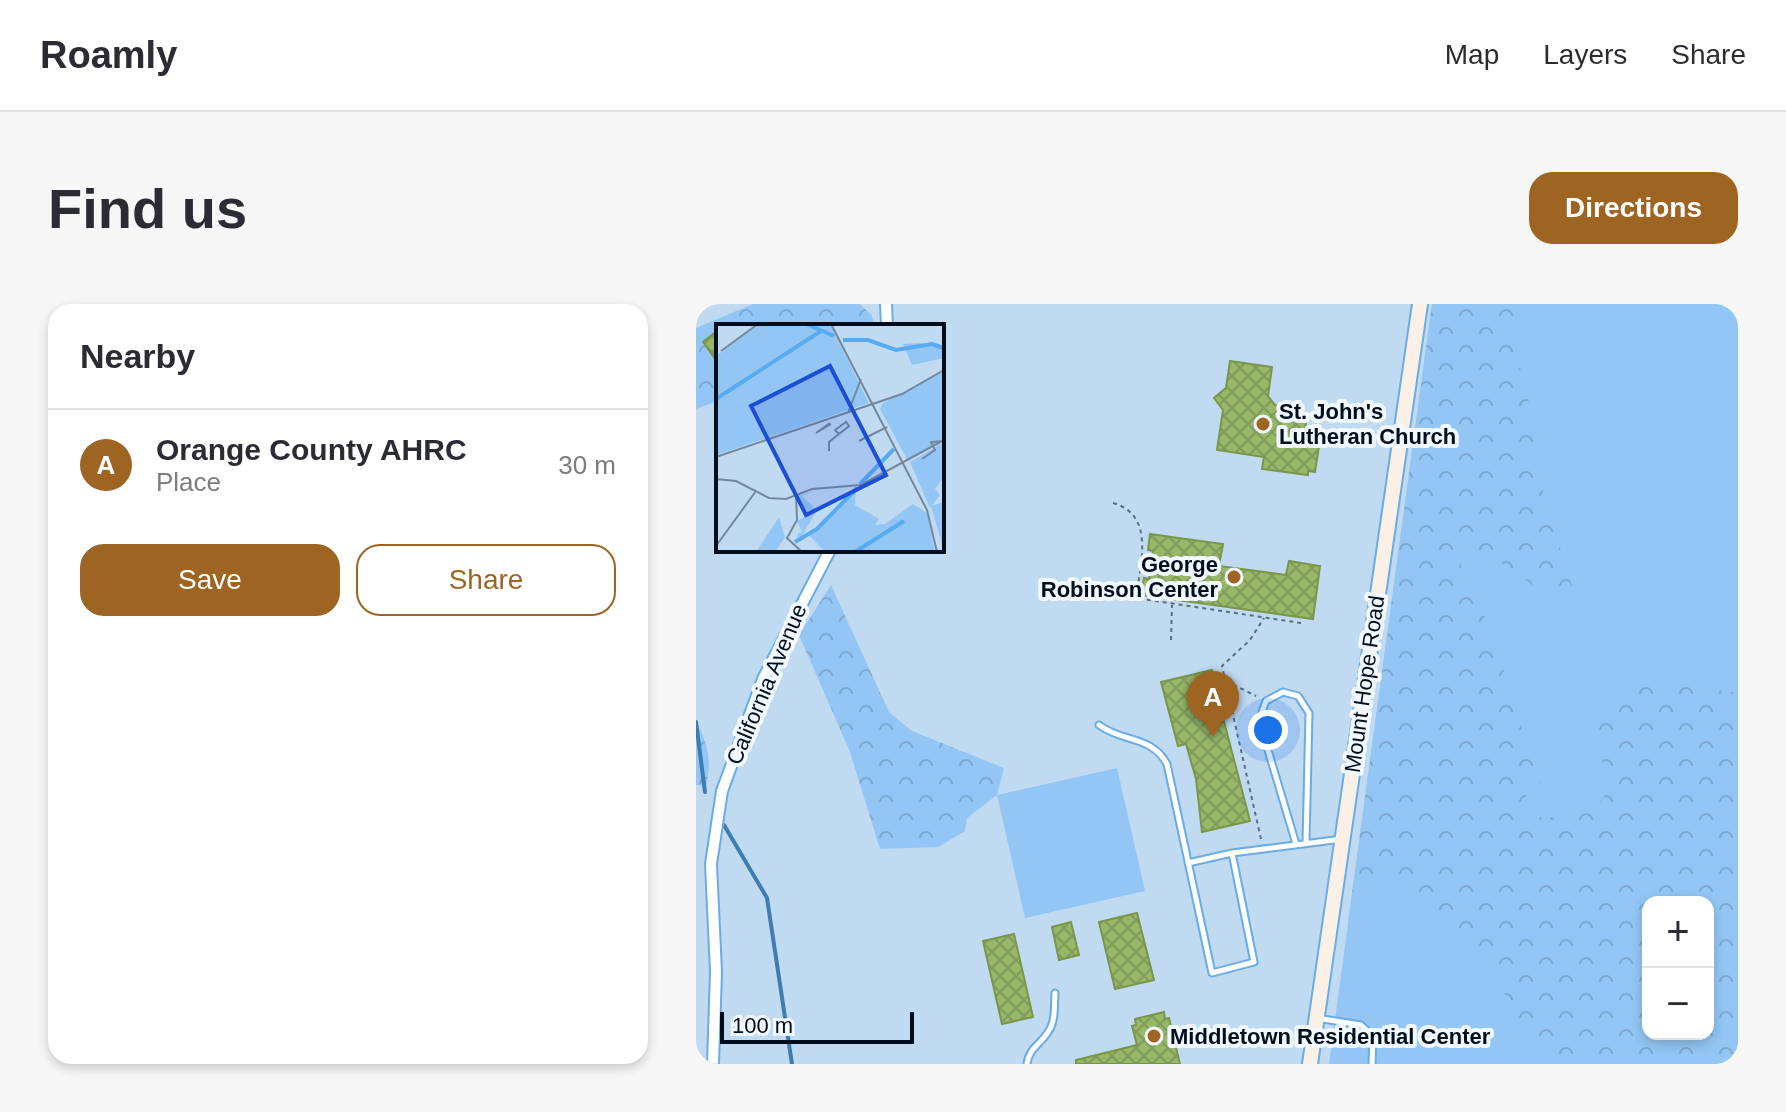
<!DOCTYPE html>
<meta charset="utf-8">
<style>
body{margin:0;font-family:Helvetica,sans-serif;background:#f7f7f7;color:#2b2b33}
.controls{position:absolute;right:24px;bottom:24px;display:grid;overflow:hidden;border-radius:16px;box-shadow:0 4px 12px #0003}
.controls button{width:72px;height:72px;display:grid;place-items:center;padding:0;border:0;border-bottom:2px solid #e1e1e2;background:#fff;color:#2b2b33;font:40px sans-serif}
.scale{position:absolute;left:24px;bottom:20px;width:194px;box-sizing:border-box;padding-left:8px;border:4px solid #000d1d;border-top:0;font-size:22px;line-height:28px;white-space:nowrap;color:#000d1d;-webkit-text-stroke:6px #f1f8fe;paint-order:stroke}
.you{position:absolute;left:572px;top:426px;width:28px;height:28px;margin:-20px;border:6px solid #fff;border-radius:50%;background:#1a73e8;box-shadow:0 0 0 12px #1a73e833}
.badge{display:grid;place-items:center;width:52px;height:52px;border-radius:50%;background:#9d6521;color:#fff;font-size:26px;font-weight:700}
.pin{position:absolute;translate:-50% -66px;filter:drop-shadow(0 2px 4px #0008)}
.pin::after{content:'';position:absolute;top:42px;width:28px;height:24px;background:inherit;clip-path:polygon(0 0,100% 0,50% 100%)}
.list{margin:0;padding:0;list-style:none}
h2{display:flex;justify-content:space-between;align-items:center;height:104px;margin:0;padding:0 32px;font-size:34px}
h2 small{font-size:26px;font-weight:400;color:#7c7c81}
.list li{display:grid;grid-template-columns:52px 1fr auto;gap:24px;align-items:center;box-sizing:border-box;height:112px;padding:0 32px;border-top:2px solid #e1e1e2}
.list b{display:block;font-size:30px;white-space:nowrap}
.list p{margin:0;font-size:26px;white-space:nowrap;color:#7c7c81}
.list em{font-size:26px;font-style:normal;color:#7c7c81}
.actions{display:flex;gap:16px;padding:24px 32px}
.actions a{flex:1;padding:18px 0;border:2px solid #9d6521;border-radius:24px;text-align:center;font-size:28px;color:#9d6521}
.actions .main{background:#9d6521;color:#fff}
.map{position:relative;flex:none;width:1042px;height:760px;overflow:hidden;border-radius:24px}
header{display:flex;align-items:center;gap:48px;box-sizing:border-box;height:112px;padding:0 40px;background:#fff;border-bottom:2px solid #e1e1e2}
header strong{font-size:38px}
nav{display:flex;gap:44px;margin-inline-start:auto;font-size:28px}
.intro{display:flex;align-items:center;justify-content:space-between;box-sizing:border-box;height:192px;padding:0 48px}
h1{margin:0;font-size:56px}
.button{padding:20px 36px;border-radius:24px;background:#9d6521;color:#fff;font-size:28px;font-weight:700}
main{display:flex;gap:48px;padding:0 48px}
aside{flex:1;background:#fff;border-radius:24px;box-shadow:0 4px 12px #0003}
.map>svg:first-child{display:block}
.green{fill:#93c6f4;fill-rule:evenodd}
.forest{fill:url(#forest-crowns);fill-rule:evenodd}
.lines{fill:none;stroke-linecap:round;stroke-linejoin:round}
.stream{stroke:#3e7cb1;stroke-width:4}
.building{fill:url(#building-cross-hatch);stroke:#799649;stroke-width:2}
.lane-casing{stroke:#69ace6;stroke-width:9}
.street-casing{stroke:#69ace6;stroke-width:14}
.secondary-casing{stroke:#69ace6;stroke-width:18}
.path{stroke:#5b6e82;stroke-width:2;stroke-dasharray:4 4;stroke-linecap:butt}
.lane{stroke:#fff;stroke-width:5}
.street{stroke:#fff;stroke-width:10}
.secondary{stroke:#fbf0e5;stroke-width:14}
.poi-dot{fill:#9d6521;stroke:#f1f8fe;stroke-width:3}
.labels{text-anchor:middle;stroke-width:8;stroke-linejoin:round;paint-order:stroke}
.poi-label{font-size:22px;font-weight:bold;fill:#000d1d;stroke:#f1f8fe;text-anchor:start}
.street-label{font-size:22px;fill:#000d1d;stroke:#f1f8fe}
.inset-river{fill:none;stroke:#59abf0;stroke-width:4}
.inset-road{fill:none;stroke:#73889d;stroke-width:2}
.view{fill:#1d4ed8;fill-opacity:0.15;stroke:#1d4ed8;stroke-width:4}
.inset-edge{fill:none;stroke:#000d1d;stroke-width:4}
</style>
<header>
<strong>Roamly</strong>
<nav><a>Map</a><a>Layers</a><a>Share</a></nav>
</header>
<div class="intro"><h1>Find us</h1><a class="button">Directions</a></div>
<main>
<aside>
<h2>Nearby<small></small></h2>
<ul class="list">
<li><span class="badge">A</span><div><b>Orange County AHRC</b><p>Place</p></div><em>30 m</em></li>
</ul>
<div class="actions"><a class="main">Save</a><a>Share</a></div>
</aside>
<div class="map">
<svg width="1042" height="760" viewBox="0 0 1042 760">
<defs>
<pattern id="forest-crowns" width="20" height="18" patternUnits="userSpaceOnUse" patternTransform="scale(2)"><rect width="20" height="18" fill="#93c6f4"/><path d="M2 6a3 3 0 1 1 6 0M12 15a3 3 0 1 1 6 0" fill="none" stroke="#7da9d1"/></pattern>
<pattern id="building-cross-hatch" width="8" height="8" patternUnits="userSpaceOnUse" patternTransform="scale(2)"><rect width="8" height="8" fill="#98b769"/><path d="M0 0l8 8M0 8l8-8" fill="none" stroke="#819c5b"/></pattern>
</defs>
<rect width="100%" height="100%" fill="#c0daf2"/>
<path class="green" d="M736,0H1042V760H633ZM952,598H1012V730H952Z
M421,464L449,587L329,614L301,491Z"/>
<path class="forest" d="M57,0H164L176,12L179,22H22V97L0,105V24Z
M736,0H821L823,59L836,111L848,193L887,317C849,293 817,262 777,243L765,249C763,277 776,295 792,317L849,496L830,489L832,507L847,514L896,509L909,491L903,424L910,400L949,376L1042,389V744L1038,748L1041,760H845C825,728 812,692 792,660C771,625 736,606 708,577L679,582L652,618ZM1012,598V730H952V598Z
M135,281L193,408L216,427L308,464L301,491L271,514L269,527L242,543L184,545L154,448L103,331Z
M0,417C12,440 16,456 10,482L0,481Z"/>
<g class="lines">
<path class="stream" d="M0,418L9,488
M28,521L71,594L96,760"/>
</g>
<path class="building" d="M22,26V59L7,38Z
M534,57L576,63L572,92L579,101L593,103L592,109L611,112L607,140L623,142L619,168L612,167V171L566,165L568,153L521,146L527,106L518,94L530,84Z
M454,230L527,240L523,262L590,271L593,257L624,262L617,315L445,291L448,274L453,275L457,247L452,246Z
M516,366L519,382L523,381L529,405L525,406L554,517L506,528L500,475L490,440L482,442L465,378Z
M441,609L458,676L419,685L403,618Z
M375,618L383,651L363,656L356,623Z
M318,630L337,713L306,720L287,637Z
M468,708L469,715L473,714L484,760H380V756L441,741L436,722L440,721L439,715Z"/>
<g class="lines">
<defs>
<path id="lane" d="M403,421C427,439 455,431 471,460L516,669L558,658L536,549L492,559
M600,540L563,416L570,397L587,388L602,392L613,409L610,539
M536,549L646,535
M621,714L665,721L677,732L676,760
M331,760C333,744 344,741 352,728C360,717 358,702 359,689"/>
<path id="street" d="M190,0L191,22
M17,760L20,668L15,560L26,487L67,375L134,246"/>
<path id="secondary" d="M614,760L724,0"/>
</defs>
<use href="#lane" class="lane-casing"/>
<use href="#street" class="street-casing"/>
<use href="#secondary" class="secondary-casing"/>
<path class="path" d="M417,199C460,211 444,261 440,294L605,319
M475,336L476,301
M530,377L560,392
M565,535L526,362L554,336L568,314"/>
<use href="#lane" class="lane"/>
<use href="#street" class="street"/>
<use href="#secondary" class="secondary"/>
</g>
<g class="poi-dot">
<circle cx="567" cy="120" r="8"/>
<circle cx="538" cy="273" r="8"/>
<circle cx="458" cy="732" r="8"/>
</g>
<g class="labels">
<g class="poi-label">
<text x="583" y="115">St. John's<tspan x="583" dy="25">Lutheran Church</tspan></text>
<text x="522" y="268" text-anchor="end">George<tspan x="522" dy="25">Robinson Center</tspan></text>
<text x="474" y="740">Middletown Residential Center</text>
</g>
<g class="street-label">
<text transform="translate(70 380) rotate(-67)" y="8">California Avenue</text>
<text transform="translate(668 380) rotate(-82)" y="8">Mount Hope Road</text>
</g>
</g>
<g transform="translate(20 20)">
<rect width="228" height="228" fill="#c0daf2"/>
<path d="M43,0H114L153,79L0,131V32ZM228,47V114L192,137L164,85L167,79ZM228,118V153L219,165L224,171L214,184L194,138Z" fill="#93c6f4"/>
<path d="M203,19L228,23V34L196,41L187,20ZM108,21H113L111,42L130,32L140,59L130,56L117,74L113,87L120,90L0,131V112L9,107L4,124L16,115L33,117L76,82L78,97L99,76L93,70L84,75L74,59L64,57L35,58L5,83H0V73L17,59L74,55L75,38L93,24ZM106,165L86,172L101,186L83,217L81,210L86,208L81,197L93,191L82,172ZM140,165L139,181L163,195L159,201L169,200L197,180L211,189L219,228H109L94,212ZM228,178V227L215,182ZM63,193L69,213L59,228H40Z" fill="#93c6f4"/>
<path class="inset-river" d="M90,0L118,12M127,16H152L180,26L216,20L228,24M0,75L105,7M144,160L178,125M79,218L101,205L141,164M139,228L188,197"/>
<path class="inset-road" d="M115,0L211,186L221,228M5,27L42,0M132,89L145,55M114,99L100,109L115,100M143,117L171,103M113,127V118L133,102L130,98L119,106L123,110M0,133L186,70L228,46M206,135L219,126L215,118L227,117M0,155L20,157L53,174L70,175L96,165L145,161L228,116M80,172L81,196L71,214L86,228M0,222L40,167"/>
<path class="view" d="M114,42L170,151L90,191L35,82Z"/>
<rect width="228" height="228" class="inset-edge"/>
</g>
</svg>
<div class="controls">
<button>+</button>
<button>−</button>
</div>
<div class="scale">100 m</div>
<div class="you"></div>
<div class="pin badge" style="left:517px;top:433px">A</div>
</div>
</main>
